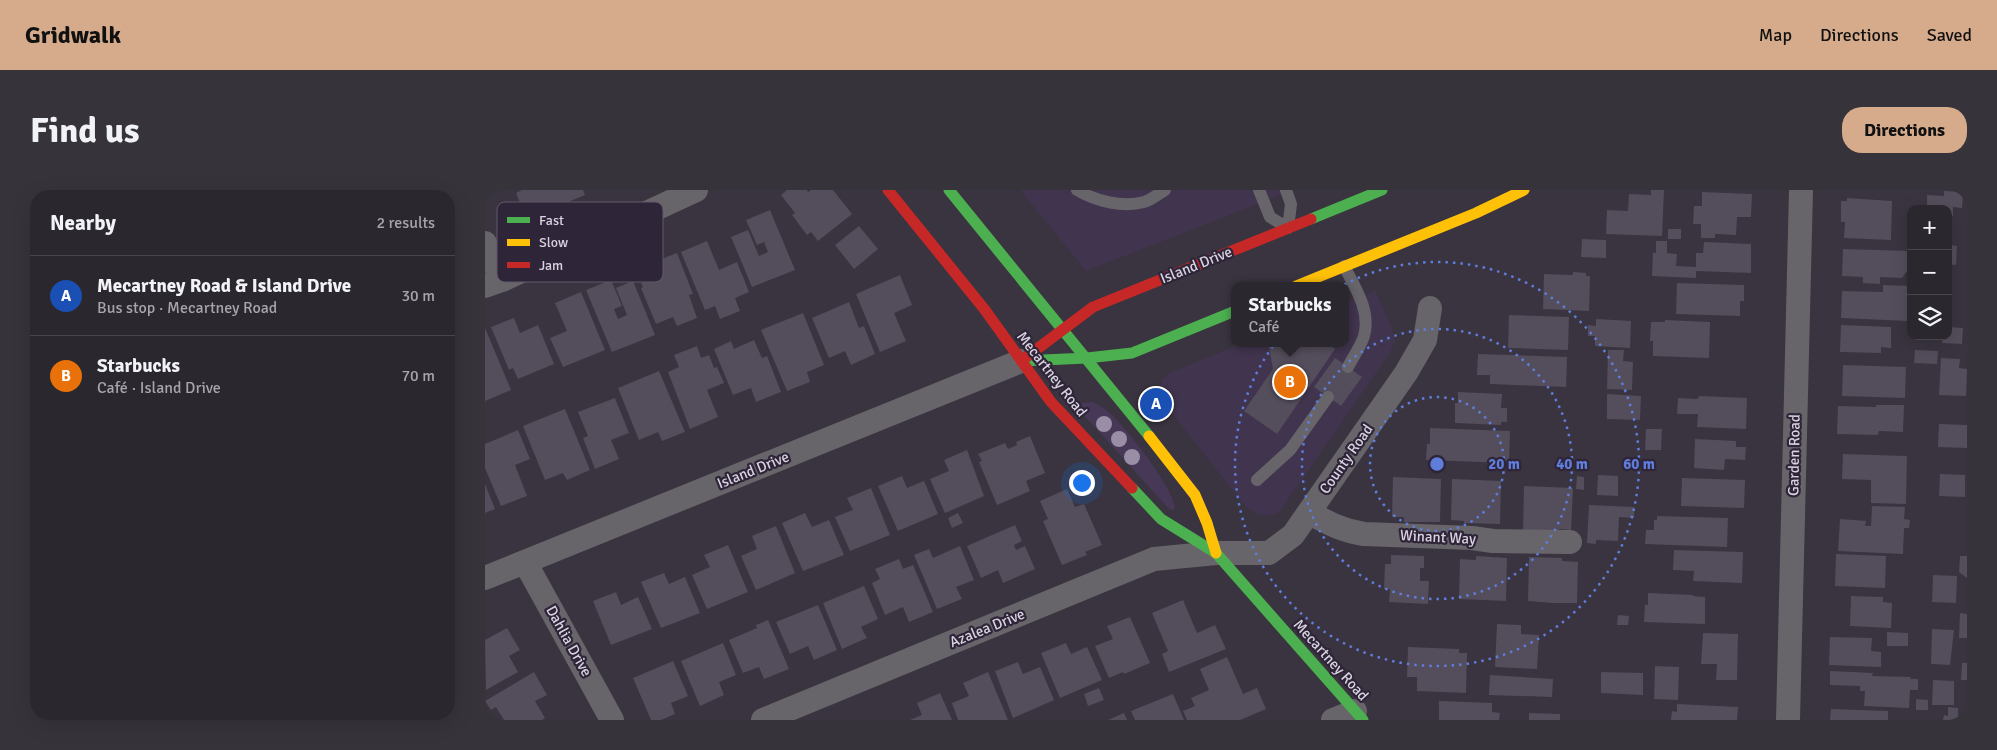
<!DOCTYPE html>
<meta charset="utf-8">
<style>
body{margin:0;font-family:Signika,sans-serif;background:#37333b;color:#f1f3f6}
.controls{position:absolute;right:15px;top:15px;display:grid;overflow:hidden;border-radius:10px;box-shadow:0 5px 20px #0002}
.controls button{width:45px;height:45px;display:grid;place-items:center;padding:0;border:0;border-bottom:1px solid #47444b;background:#2b272f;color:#f1f3f6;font:25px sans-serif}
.you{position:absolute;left:596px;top:292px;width:18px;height:18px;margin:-12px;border:4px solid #fff;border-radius:50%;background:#1a73e8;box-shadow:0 0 0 8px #1a73e833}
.badge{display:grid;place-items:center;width:32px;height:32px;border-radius:50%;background:#d6ab8b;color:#fff;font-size:16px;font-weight:700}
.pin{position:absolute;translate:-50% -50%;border:2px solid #fff;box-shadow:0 1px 5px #0006}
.popup{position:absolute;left:746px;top:92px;width:118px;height:65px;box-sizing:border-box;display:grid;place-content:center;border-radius:10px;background:#2b272f;filter:drop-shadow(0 1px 4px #0005);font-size:16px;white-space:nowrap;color:#a6a5aa}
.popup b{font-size:19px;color:#f1f3f6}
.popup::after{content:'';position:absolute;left:50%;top:100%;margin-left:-10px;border:10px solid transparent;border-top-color:#2b272f}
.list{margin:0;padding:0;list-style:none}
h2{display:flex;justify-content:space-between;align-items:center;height:65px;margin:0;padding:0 20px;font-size:21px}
h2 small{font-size:16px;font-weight:400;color:#a6a5aa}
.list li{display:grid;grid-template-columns:32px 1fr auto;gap:15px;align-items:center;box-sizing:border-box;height:80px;padding:0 20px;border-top:1px solid #47444b}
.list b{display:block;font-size:19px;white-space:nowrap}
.list p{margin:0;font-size:16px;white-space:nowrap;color:#a6a5aa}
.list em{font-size:16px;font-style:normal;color:#a6a5aa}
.icon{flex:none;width:28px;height:28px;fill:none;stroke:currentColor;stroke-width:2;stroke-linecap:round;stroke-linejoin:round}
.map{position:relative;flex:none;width:1482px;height:530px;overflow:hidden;border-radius:20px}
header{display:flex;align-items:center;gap:30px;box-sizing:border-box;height:70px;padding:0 25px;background:#d6ab8b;color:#111}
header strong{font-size:24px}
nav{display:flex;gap:28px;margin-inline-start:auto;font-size:18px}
.intro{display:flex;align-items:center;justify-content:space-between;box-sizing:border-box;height:120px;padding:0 30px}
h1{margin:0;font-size:35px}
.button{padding:12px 22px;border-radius:20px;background:#d6ab8b;color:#111;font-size:18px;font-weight:700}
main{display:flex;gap:30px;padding:0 30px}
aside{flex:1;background:#2b272f;border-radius:20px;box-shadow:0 5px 20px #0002}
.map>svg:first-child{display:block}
.built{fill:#41344e}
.green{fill:#483858}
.building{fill:#544d5b}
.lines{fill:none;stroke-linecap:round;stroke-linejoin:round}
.lane{stroke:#67656a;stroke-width:12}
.street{stroke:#67656a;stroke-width:24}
.fast{stroke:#4caf50;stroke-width:11}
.slow{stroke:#ffc107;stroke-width:11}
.jam{stroke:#c62828;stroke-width:11}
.tree{fill:#998ea5}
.ring{fill:none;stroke:#5f7ddb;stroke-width:2.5;stroke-dasharray:2.5 5}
.labels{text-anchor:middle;stroke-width:4.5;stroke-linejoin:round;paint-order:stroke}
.street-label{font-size:15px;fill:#d9d3e1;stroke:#2f2539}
.key{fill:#2f2539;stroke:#62596b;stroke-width:1}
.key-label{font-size:14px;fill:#d9d3e1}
.centre{fill:#5f7ddb;stroke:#2f2539;stroke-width:2.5}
.ring-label{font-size:15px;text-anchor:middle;font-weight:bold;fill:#5f7ddb;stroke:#2f2539;stroke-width:4.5;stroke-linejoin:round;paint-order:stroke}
</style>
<header>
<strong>Gridwalk</strong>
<nav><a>Map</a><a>Directions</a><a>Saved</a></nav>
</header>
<div class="intro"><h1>Find us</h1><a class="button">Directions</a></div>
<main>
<aside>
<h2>Nearby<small>2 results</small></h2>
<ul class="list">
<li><span class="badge" style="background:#1a4fb4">A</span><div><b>Mecartney Road &amp; Island Drive</b><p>Bus stop · Mecartney Road</p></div><em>30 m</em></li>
<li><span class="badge" style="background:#e8710a">B</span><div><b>Starbucks</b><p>Café · Island Drive</p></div><em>70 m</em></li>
</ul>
</aside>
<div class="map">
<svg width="1482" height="530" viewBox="0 0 1482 530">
<rect width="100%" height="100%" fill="#39343f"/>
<path class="built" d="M535,0H809L601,81Z
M890,100L907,139L910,150L905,163L795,321L788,325L774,326L761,317L675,208L674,200L677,190L684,183L758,153H860V112Z"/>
<path class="green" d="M608,212C612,214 617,217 621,220C640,235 685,294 690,317L688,320L684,319L589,214Z"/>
<path class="building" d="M37,0H98L100,5L42,29L31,3Z
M302,0H322L323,2L326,0H348L367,24L333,51L326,42L322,45L307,25L310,23L296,5Z
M1166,0H1179L1177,46L1121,44L1122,20L1143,21L1144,4L1166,5Z
M1459,1L1478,2L1477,18L1468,17V26H1463V19H1442V5L1459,6Z
M1217,2L1267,4L1266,27H1252L1251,45L1230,44V48H1216V34H1208L1209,16H1217Z
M1362,8L1407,11L1406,50L1359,48L1360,32H1356V11H1362Z
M285,20L310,80L267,97L246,47L263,40L274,66L283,62L279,52L272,55L261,30Z
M374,36L393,59L369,79L350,55Z
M1183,39H1196V49H1183Z
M1097,49L1121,50V68L1096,67Z
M222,51L234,80L252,72L264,102L250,108L255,121L235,129L230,116L220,120L196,62Z
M1171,51H1182V63L1192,64L1191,76L1211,77V63H1218L1219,52L1266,54V83L1211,81V88L1167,86L1168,63H1171Z
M1463,55L1472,56L1471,75L1463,74Z
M1358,59L1426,61L1425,81H1422L1417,88L1395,87V94L1378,93V87L1357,86Z
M192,63L208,104L204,105L212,128L192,136L188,127L171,134L156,98L158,97L156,93L175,87L169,72Z
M1088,82L1101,83V86H1105L1104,121L1058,119L1059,84L1088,85Z
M415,85L427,115L409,123L421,151L395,162L371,104Z
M126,90L137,116L129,119L133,129L142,125L131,98L148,91L170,145L127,162L101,100Z
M1192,93L1259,95V111H1255V126L1191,124Z
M1398,95L1426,96V115H1423L1422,131L1356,128L1357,101L1398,102Z
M96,102L120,160L78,177L65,148L82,141L70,113Z
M364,112L374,138L379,136L390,164L366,175L360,161L344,168L327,128Z
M318,123L339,175L322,182L325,192L302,201L276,140Z
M1024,125L1084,127L1083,160L1023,158Z
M29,128L35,143L53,135L69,174L33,189L28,178L24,180L6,137Z
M1111,129L1146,131L1145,158L1110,156V146H1103V135L1111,136Z
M1180,130L1225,132L1224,168L1168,166V151H1165L1166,132H1180Z
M1356,135L1406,137V158L1396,157V163L1355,162Z
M1463,137L1478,138L1477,154L1457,153L1458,146H1463Z
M0,138L26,200L0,211Z
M269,150L277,168L282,166L296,202L271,212L266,198L248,205L229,159L246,151L249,159Z
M842,153L850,159L792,244L759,221L788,179L784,157L806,153Z
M212,156L216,168L224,165L229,178L232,177L239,193L222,200L233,227L205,239L183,182L194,177L189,165Z
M1123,160H1139L1138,171L1148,172L1147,200L1122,199Z
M1430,160L1453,161L1452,174L1429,173Z
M993,164L1082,167L1081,197L1005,194V185H992Z
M850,168L877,187L856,216L829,197Z
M1456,168L1475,169L1474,178L1482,179L1481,206L1454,205Z
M1358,175L1421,177L1420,208L1357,206Z
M174,181L200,242L177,251L173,242L154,250L133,198Z
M973,202L1017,204L1016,218H1022V232H1016V235L970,233V213H973Z
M1122,204L1156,206L1155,230L1122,229Z
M1214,206L1262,208L1261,239L1212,237L1213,224H1192L1193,208L1213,209Z
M130,208L144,243L126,250L134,269L110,279L98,248L103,246L93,222Z
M1391,215H1419L1418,242L1394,241L1393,245L1352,244L1353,216L1391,217Z
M80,219L105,280L82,290L78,283L60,290L38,236Z
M1454,234L1482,235V258L1453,257Z
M945,238L1025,241L1024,273L941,270L942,254H945Z
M1161,239H1177L1176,260H1160Z
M33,240L45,269L30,275L42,306L16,316L0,278V254Z
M545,246L560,283L541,291L545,301L512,315L494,272L497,271L493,264L520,253L523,259L532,255L531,252Z
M1210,249L1251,251V257H1261L1260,270L1240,269L1239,280L1209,278Z
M482,260L499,306L460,323L445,289L464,281L459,270Z
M1358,264L1422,266L1421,314L1386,313V290L1357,289Z
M1455,284L1480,285V307L1454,306Z
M1113,285L1133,286V306L1112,305Z
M417,286L422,298L439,291L453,324L413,341L393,296Z
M1092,286L1099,287V300L1091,299Z
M908,287L956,289L955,332H919V327H907Z
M1197,288L1260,290L1259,318L1196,316Z
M967,289L1016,291L1015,334L979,333V331L966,330Z
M0,294L10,319L0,323Z
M1039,296L1088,298L1086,340L1074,339V343L1038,342Z
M386,298L405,345L365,361L350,327L368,320L362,308Z
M582,299L590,317L599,314L617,355L600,362L602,365L577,375L558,331L563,329L555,311Z
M1104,315L1149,317V328L1134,327L1133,351L1111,350V354L1102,353Z
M1387,316L1420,317L1419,329L1425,330L1424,338H1419L1418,364L1353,361L1355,329L1381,331L1380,336H1386Z
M320,323L327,337L344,330L359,365L318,381L297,333Z
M473,323L478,333L467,338L463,328Z
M1172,326L1243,328L1242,357L1160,354L1161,340H1169V330H1172Z
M530,335L537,351L529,355L531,360L540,356L550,379L518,393L513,380L496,388L482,356Z
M291,336L310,383L271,400L256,366L272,359L267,346Z
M243,355L263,402L222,419L207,385L225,377L219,365Z
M475,356L489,390L471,397L477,409L452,419L429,365L444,359L448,368Z
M1189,360L1258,362L1257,393L1208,391L1209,381L1188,380Z
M1351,364L1401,366L1400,398L1350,396Z
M906,365L939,366V378H935V391H944L943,414L904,412L905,399H899L900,374H906Z
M991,366L1022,368L1021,411L974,409L975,369L991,370Z
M1475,366H1482V388L1474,382Z
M1044,367L1077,368V371L1093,372L1092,413H1067L1043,411Z
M414,369L418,379L428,375L448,422L424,432L418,417L400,425L387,393L395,389L390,379Z
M179,383L184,394L200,387L215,423L176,438L156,392Z
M1448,385L1472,386L1471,413L1447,412Z
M379,396L393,429L376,437L382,448L357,459L338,413Z
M131,402L136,415L153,407L167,439L126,455L108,411Z
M1163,403L1208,405V406L1220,407V434L1159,432L1160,415H1163Z
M1366,406L1398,407V412L1407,413L1406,438L1365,436Z
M698,410L712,443L730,435L741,459L684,482L677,464L683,461L667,423Z
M333,415L352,460L329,470L323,456L305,464L291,432Z
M1475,423L1482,424V448H1474Z
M1133,425L1144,426L1143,435H1132Z
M645,427L665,473L639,484L638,482L624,488L610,456L628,449L622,436Z
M283,430L304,479L279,489L274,477L258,483L244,450L272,438L271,435Z
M1012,434L1036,435V444L1054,445L1052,479L1010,477Z
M22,438L35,460L24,466L33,482L1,500L0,450Z
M1447,439L1469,440L1465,475L1446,474Z
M1402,442L1423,443V456H1402Z
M1218,443L1253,444L1252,490H1231L1232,474H1216Z
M1345,447L1387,448L1386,461L1396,462V477L1344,475Z
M238,453L251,485L234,492L239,505L215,516L196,471Z
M581,453L586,464L602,457L617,490L575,508L556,463Z
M923,457L974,459V463H982L981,503L932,501V487H922Z
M742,467L758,504L772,498L781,519L755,530H702L698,521L710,516L706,508L724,500L715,479Z
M188,471L203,506L186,513L190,524L176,530H166L148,488Z
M533,472L538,484L555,477L569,510L528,528L510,481Z
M1477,473H1482V490H1476Z
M1170,476L1194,477L1193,510L1169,509Z
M1345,481L1388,483L1387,486L1426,487L1425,489H1433V500H1425L1424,518L1379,516L1380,501H1375V496L1345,495Z
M49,482L62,505L50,511L60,528L57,530H19L11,517L6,520L0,511Z
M503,482L523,530H473L467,513L484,506L478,493Z
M1116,482L1158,483V505L1116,503Z
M1005,485L1068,489L1067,507L1004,505Z
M1448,490L1469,491V515H1447Z
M614,498L619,510L603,516L599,504Z
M455,503L467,530H425L437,525L432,513Z
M688,504L699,530H650L646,521Z
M1431,509L1443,510V520H1431Z
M954,511L1007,513V522L1015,523L1014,530H954Z
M1192,514L1253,517L1252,530H1186L1187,521L1192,522Z
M1463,517L1473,518V526H1477V523H1482V530H1458L1459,525L1463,526Z
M1346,519L1403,521V530H1345Z
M639,523L642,530H623Z
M1044,523L1075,524V530H1044Z"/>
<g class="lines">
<path class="lane" d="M592,0C610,11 638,18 659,12C666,10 673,4 680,0
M774,0L785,27L803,38L806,14L801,0
M859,76C870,97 886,121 879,146C876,156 868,167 863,177
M772,290L805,260L843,207"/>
<path class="street" d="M0,53L17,90
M0,96L17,90L211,0
M825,323C843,333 858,341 879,344L987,348L1008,351L1085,352
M40,372L127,530
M0,388L536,171
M278,530L669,369L731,363H784L808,345L921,183L940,150L945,118
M848,530L870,521
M1303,530L1316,0"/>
<path class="fast" d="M464,0L664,246
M826,29L897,0
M536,171L602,168L647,163L750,121
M647,298L676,329L731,363L878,530"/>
<path class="slow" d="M811,96L991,23L1039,0
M664,246L710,305L722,333L731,363"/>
<path class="jam" d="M403,0L500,120L566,212L647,298
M536,171L608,117L826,29"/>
</g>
<g class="tree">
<circle cx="619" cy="234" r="8"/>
<circle cx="634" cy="249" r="8"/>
<circle cx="647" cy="267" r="8"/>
</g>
<g class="ring">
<circle cx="952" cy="274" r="67"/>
<circle cx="952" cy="274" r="135"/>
<circle cx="952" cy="274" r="202"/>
</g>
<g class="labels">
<g class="street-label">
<text transform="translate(711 75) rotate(-22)" y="5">Island Drive</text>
<text transform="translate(567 184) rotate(52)" y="5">Mecartney Road</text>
<text transform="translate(1309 265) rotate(-89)" y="5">Garden Road</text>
<text transform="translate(861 269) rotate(-55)" y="5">County Road</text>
<text transform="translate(268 280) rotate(-22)" y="5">Island Drive</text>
<text transform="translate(953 347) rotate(3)" y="5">Winant Way</text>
<text transform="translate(502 438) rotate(-22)" y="5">Azalea Drive</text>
<text transform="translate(84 451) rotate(61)" y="5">Dahlia Drive</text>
<text transform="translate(846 470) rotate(48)" y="5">Mecartney Road</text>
</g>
</g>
<rect x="12" y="12" width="166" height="80" rx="8" class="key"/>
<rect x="22" y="27" width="23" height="6" fill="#4caf50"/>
<rect x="22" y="49" width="23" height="7" fill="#ffc107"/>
<rect x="22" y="72" width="23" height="6" fill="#c62828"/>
<g class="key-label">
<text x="54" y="35">Fast</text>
<text x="54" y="57">Slow</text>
<text x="54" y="80">Jam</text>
</g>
<circle cx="952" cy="274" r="8" class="centre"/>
<g class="ring-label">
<text x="1019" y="279">20 m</text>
<text x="1087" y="279">40 m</text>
<text x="1154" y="279">60 m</text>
</g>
</svg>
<div class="controls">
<button>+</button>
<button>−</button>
<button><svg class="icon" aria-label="layers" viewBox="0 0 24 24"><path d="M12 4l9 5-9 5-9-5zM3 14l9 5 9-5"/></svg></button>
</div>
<div class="you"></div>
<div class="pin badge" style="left:671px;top:214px;background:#1a4fb4">A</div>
<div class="pin badge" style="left:805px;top:192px;background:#e8710a">B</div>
<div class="popup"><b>Starbucks</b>Café</div>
</div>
</main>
